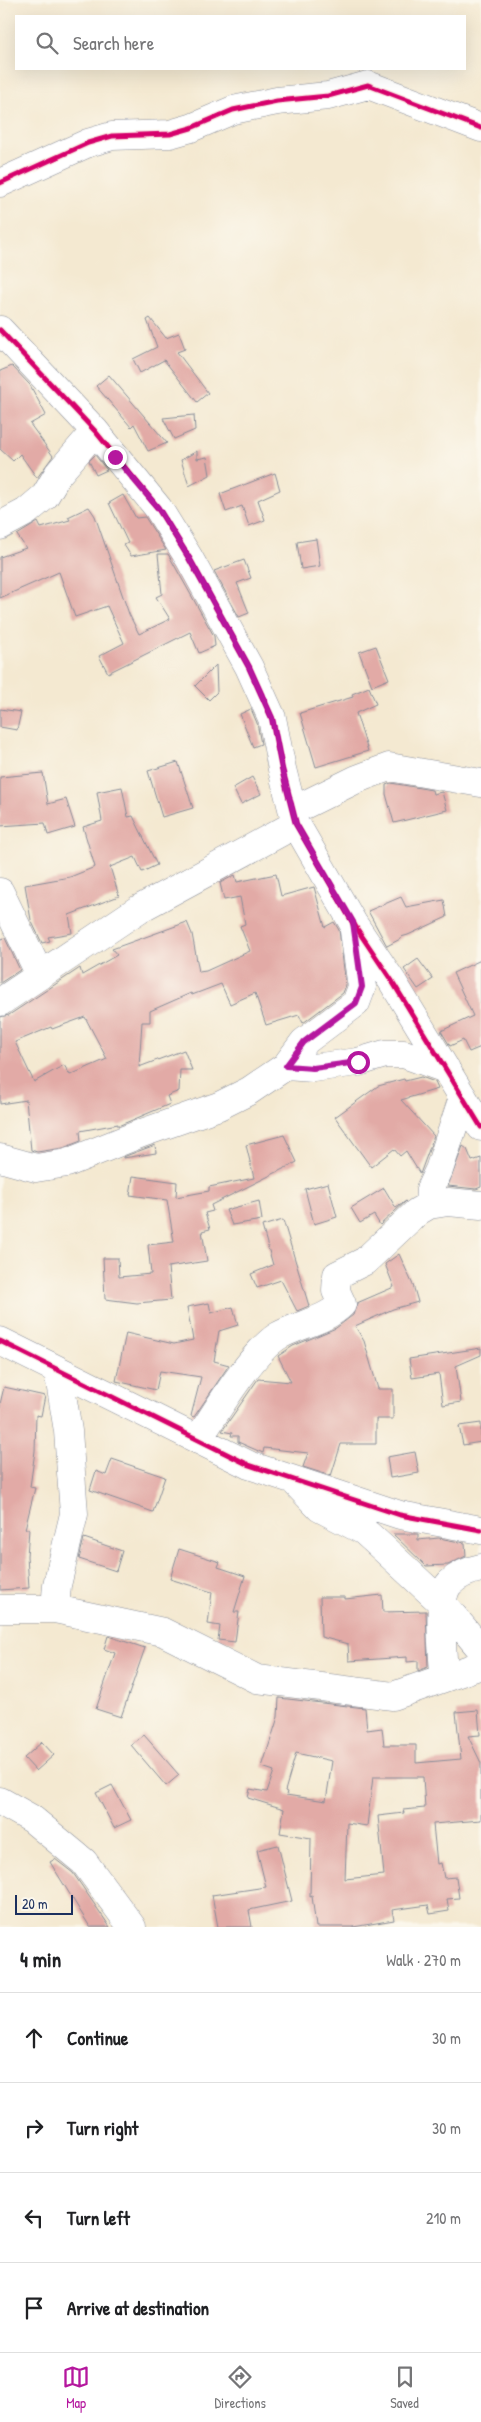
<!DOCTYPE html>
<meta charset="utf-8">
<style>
body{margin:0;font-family:"Patrick Hand",sans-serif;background:#f2f2f2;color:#202124}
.scale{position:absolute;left:15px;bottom:12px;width:58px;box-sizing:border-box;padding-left:5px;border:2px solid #1b2f5e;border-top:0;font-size:14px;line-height:18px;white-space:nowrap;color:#1b2f5e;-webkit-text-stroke:4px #fbf7ec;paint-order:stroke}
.stop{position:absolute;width:15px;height:15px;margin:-11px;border:4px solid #b5179e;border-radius:50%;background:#fff}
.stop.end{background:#b5179e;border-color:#fff;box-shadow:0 1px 5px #0008}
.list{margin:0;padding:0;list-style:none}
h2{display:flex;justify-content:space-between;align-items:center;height:65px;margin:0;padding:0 20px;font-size:21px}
h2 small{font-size:16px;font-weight:400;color:#757577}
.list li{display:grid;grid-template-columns:32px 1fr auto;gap:15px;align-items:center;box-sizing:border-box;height:90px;padding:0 20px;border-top:1px solid #e0e0e0}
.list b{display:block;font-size:19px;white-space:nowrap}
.list em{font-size:16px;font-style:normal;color:#757577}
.icon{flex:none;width:28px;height:28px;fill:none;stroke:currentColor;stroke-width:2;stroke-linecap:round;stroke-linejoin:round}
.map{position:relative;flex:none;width:481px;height:1927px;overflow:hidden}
.search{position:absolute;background:#fff;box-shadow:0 5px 20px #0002;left:15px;right:15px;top:15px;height:55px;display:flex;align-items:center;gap:12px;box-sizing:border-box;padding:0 18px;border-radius:0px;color:#757577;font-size:19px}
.sheet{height:425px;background:#fff}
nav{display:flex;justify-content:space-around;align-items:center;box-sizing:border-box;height:70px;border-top:1px solid #e0e0e0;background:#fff;font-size:14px;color:#757577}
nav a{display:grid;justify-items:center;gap:2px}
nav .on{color:#b5179e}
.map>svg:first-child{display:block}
.building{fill:#e2aaa6;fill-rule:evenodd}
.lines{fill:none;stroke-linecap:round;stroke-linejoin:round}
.minor-casing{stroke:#888c98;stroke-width:29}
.minor{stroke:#fff;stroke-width:28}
.cycleway-casing{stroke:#fbf7ec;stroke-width:8}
.cycleway{stroke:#d6006c;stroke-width:5}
.route{stroke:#b5179e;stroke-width:6}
</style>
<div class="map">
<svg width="481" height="1927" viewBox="0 0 481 1927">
<rect width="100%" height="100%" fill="#fbf7ec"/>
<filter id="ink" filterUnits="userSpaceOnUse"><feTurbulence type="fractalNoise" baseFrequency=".02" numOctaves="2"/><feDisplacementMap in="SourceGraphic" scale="10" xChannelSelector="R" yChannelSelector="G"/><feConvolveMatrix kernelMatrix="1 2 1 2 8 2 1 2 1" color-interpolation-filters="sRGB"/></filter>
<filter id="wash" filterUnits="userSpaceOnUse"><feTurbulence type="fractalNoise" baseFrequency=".0096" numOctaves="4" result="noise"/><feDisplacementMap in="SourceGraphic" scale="20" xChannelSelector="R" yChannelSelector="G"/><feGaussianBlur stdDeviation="1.12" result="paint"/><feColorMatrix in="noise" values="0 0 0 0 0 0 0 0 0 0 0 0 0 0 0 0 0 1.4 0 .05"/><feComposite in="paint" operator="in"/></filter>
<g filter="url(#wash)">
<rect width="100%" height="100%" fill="#f4e9d1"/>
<g id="blocks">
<path class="building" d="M150,318L166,338L179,333L185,349L177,352L208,393L197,402L164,360L140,373L133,359L157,347L147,320Z
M12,366L30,385L46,415L30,424L53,456L37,478L20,454L13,461L0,449V371Z
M109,375L127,396L167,443L148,451L134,424L131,427L96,386Z
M194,415L195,430L174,439L163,418Z
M197,451V459L207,457L210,475L189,486L181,460Z
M95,455L107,470L96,475L89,461Z
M275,473L280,490L258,500L265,520L249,526L242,506L226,512L220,494Z
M123,495L136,518L145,517L166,550L131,556L124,545L128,543L109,503Z
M89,507L95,516L129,614L139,634L170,619L156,597L162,594L158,554H168L214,636L215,646L199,653L190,632L108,673L99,656L124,643L107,606L75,617L59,572L0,598V557L26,548L17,535L38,522L41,528L70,520L68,517Z
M316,539L320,566L301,569L297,542Z
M244,560L251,578L237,583L249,613L239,617L214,571Z
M376,646L389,679L372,686L359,652Z
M216,665L217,692L209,700L195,686Z
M369,687L376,704L356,713L368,751L316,767L300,713L353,697L352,694Z
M0,709L21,712L17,730L0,727Z
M251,709L257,723L261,744L253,747L240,714Z
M178,762L193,808L162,817L148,771Z
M43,773L48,804L66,799L75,827L48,835L45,823L0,826V777Z
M252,777L261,794L241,804L233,788Z
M391,783L432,790L433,794L442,792L447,810L394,823L386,794V785Z
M122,787L128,817L133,816L157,865L142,872L135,857L110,867L119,896L69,915L72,933L48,937L50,941L42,943L31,920L25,885L70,877L95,867L83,827L102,821L97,792Z
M276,874L281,896L314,887L325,927L334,922L339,930L346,985L343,993L303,1023L299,1015L266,1025L255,993L230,1004L221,984L192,995L191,993L150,1011V1022H142L139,1067L184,1050L192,1070H180L179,1091L167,1096L170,1104L118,1126V1124L80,1131L81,1141L63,1148L37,1152L31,1150L26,1100L0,1104V1017L9,1015L80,968L82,975L117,955L112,949L187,922L192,934L199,972L206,971L250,951L240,926L245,924L240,897L224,900L220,883L235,875L237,882ZM85,1017L107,1059L70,1075L64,1065L34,1082L15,1042L51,1027L52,1029Z
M401,897L406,907L444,900L447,917L408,935L401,937L402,938L387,946L368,911Z
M5,938L20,970L0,983V939Z
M418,959L433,979L418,989L404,969Z
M481,960V1047L469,1052L463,1040L450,1046L441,1031L473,1016L453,973Z
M421,1077L435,1082L438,1089L401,1100L434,1136L420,1174L406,1151L400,1156L394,1149L371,1167L335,1117L378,1086L404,1079L405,1081Z
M284,1135L297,1162L211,1205L213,1211L205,1213L210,1229L202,1231L207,1261L168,1267L171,1300L137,1303L105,1299L103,1258H118L119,1277L151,1274L148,1245L174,1242L167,1200L130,1195L133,1176L177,1182L176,1197L209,1191V1187L254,1178L246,1145Z
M155,1145L156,1153L123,1158V1157Z
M463,1146L467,1149L472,1161L481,1158V1187L476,1189L448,1186Z
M328,1183L337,1217L314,1224L305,1189Z
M384,1188L396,1208L406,1201L380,1225L374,1215L360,1223L351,1208Z
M259,1201L262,1220L232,1225L226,1210Z
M283,1220L309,1306L297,1311L281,1280L257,1288L251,1274L273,1265L262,1226Z
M399,1254L413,1285L418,1302L393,1309L355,1326L364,1341L378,1389H393V1419H376V1444H341L331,1476L303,1467L308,1453L264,1448L263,1453L238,1442V1436H231L232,1433L222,1431L258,1379L291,1382L278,1356L293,1346L336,1328L353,1315L357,1303L394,1287L385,1264Z
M209,1303L211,1313L233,1307L238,1325L219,1331L214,1361L229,1365L194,1417L191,1416L201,1377L160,1371L156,1390L116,1381L126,1333L174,1344L193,1340L187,1307Z
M481,1348V1355L456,1366L461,1402L443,1405L439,1374L412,1378L409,1359Z
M4,1387L45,1396L41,1416L36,1415L35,1451L30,1487L35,1488L25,1529H29L27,1556L29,1588L0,1590V1404Z
M481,1423V1442L463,1445L459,1426Z
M415,1452L419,1473L390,1478L387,1457Z
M112,1459L165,1477L153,1512L90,1490L96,1471L106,1475Z
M393,1534H418V1540L439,1538L465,1543L466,1556L448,1565L426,1566Z
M84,1538L122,1551L116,1571L79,1559Z
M179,1549L220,1562L218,1567L245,1576L234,1612H239L235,1642L218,1640L220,1626L208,1624L212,1592L170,1579Z
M382,1595L383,1612L426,1611L428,1667L418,1671V1661L407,1662V1657L349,1661L348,1644L321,1637L320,1597H345V1599Z
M108,1636L145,1648L121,1717L96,1709L115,1653L104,1649Z
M279,1698L365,1708L367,1730L382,1728L384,1745H416V1763L461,1759L456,1712L478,1710L480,1735L468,1736L481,1763V1820L433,1824L437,1864L441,1863L444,1878L456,1877L459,1898L447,1899L449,1911L430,1914L428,1905L392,1910L394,1920L353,1927H316L312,1896L310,1897L311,1838L280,1833L284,1809L248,1798L250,1789L267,1792L274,1771L262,1767L278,1717ZM296,1753L332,1761L326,1801L286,1795L287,1792L285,1791ZM373,1777H423L425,1808L403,1810L404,1813L378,1816L384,1875L345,1879L347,1823L367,1826Z
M144,1735L179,1775L166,1786L131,1745Z
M42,1742L54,1755L36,1771L24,1758Z
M112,1785L131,1820L114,1828L96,1793Z
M278,1845L292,1901L249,1910L252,1927H218L212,1895L266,1887L257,1850Z
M55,1859L73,1873L110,1927H90L50,1862Z"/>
</g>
</g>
<g filter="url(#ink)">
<use href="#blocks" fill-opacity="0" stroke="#888c98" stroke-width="1"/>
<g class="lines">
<defs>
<path id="minor" d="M0,183L88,143L112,136L170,134L191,128L233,110L277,101L328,96L368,85L481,128
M0,330L95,431L158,508L189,558L249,667L272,718L282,769L296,824L353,923L392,981L481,1127
M0,526L26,512L45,496L58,474L95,431
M294,810L357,779L389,767L481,783
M0,892L40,975
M0,1002L139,909L296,824
M286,1066L313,1068L358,1062L385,1054H404L446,1069
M0,1158L36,1168L67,1163L142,1133L219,1106L249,1091L286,1066L304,1042L356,1003L362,987L354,931
M429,1205L430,1189L439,1170L463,1097
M0,1341L249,1465L400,1515L481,1530
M198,1440C215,1413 252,1352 278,1336C299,1324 325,1321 342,1304L336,1291L337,1275L365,1261L417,1212L429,1205L448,1202L481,1205
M297,1484L320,1508L364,1531L385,1550L442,1603L481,1649
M0,1609H55L163,1632L257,1679L393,1696L481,1665
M55,1609L57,1585L74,1514L68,1431L58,1370
M444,1678C444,1656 435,1599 450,1583C458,1575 471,1570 481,1568
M0,1801L32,1819L84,1862L132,1927"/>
</defs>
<use href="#minor" class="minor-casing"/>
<use href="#minor" class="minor"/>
<defs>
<path id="cycleway" d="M0,183L88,143L112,136L170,134L191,128L233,110L277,101L328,96L368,85L481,128
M0,330L95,431L158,508L189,558L249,667L272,718L282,769L296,824L353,923L392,981L481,1127
M0,1341L249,1465L400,1515L481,1530"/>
</defs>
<use href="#cycleway" class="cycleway-casing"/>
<use href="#cycleway" class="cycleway"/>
</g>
</g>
<g class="lines" filter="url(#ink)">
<path class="route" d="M115,457L158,508L189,558L249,667L272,718L282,769L296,824L353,922L362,987L356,1003L304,1042L286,1066L313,1068L358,1062"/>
</g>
</svg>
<div class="scale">20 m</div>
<div class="stop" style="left:358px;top:1062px"></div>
<div class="stop end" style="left:115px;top:457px"></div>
<div class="search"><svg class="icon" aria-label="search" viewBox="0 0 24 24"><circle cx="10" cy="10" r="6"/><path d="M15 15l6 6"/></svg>Search here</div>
</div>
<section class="sheet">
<h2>4 min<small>Walk · 270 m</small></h2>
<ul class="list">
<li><svg class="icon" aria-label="ahead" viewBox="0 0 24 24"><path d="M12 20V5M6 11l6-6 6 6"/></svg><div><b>Continue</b></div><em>30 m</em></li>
<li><svg class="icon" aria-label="right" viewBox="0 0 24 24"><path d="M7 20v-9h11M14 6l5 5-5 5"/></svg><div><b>Turn right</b></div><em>30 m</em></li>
<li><svg class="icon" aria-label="left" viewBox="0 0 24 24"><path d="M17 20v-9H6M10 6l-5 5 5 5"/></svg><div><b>Turn left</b></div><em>210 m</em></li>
<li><svg class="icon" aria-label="arrive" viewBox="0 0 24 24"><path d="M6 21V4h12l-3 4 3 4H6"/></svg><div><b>Arrive at destination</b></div></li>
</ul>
</section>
<nav>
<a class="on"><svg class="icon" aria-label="map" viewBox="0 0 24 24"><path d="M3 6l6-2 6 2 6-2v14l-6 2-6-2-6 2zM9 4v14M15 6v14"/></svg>Map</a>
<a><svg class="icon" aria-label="directions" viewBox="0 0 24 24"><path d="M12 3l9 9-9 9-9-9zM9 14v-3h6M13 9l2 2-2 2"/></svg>Directions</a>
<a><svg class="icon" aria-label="saved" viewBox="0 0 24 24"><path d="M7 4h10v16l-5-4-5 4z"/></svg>Saved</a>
</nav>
